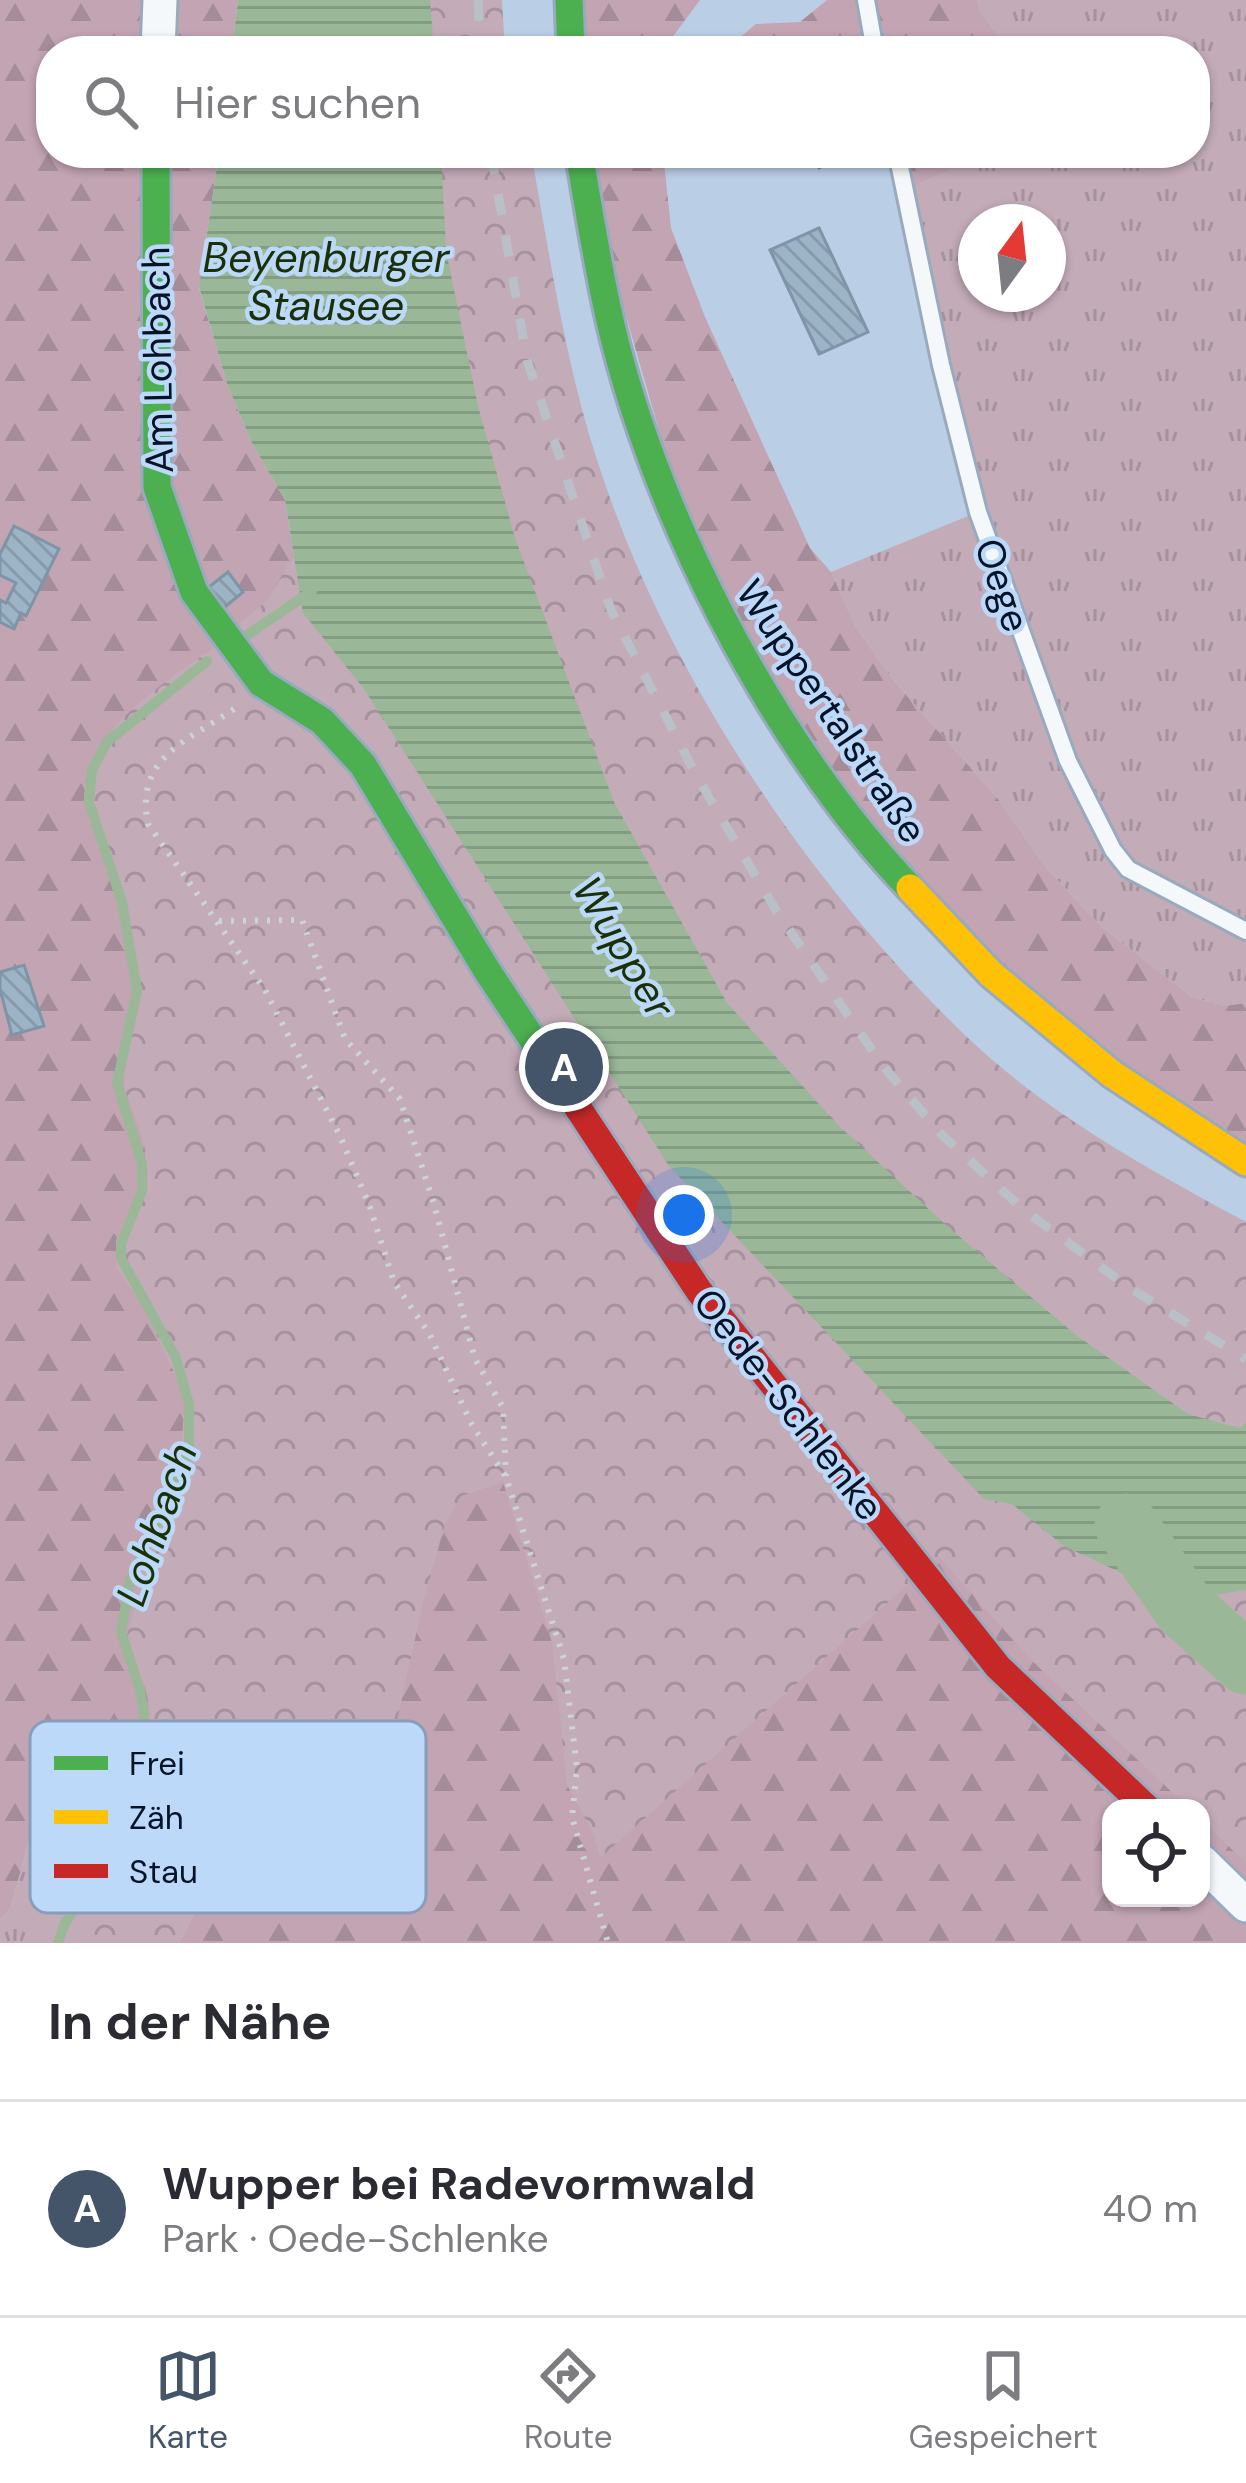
<!DOCTYPE html>
<html lang="de">
<meta charset="utf-8">
<style>
body{margin:0;font-family:"DM Sans",sans-serif;background:#f2f2f3;color:#2b2b33}
.controls{position:absolute;right:36px;bottom:36px;display:grid;overflow:hidden;border-radius:24px;box-shadow:0 3px 9px #0004}
.controls button{width:108px;height:108px;display:grid;place-items:center;padding:0;border:0;border-bottom:3px solid #e1e1e2;background:#fff;color:#2b2b33;font:60px sans-serif}
.compass{position:absolute;left:958px;top:204px;width:108px;height:108px;border-radius:50%;background:#fff;box-shadow:0 3px 9px #0004;rotate:15deg}
.you{position:absolute;left:684px;top:1215px;width:42px;height:42px;margin:-30px;border:9px solid #fff;border-radius:50%;background:#1a73e8;box-shadow:0 0 0 18px #1a73e833}
.badge{display:grid;place-items:center;width:78px;height:78px;border-radius:50%;background:#445469;color:#fff;font-size:39px;font-weight:700}
.pin{position:absolute;translate:-50% -50%;border:6px solid #fff;box-shadow:0 3px 12px #0006}
.list{margin:0;padding:0;list-style:none}
h2{display:flex;justify-content:space-between;align-items:center;height:156px;margin:0;padding:0 48px;font-size:51px}
h2 small{font-size:39px;font-weight:400;color:#7c7c81}
.list li{display:grid;grid-template-columns:78px 1fr auto;gap:36px;align-items:center;box-sizing:border-box;height:216px;padding:0 48px;border-top:3px solid #e1e1e2}
.list b{display:block;font-size:45px;white-space:nowrap}
.list p{margin:0;font-size:39px;white-space:nowrap;color:#7c7c81}
.list em{font-size:39px;font-style:normal;color:#7c7c81}
.icon{flex:none;width:66px;height:66px;fill:none;stroke:currentColor;stroke-width:2;stroke-linecap:round;stroke-linejoin:round}
.map{position:relative;flex:none;width:1246px;height:1943px;overflow:hidden}
.search{position:absolute;background:#fff;box-shadow:0 3px 9px #0004;left:36px;right:36px;top:36px;height:132px;display:flex;align-items:center;gap:30px;box-sizing:border-box;padding:0 42px;border-radius:48px;color:#7c7c81;font-size:45px}
.sheet{height:372px;background:#fff}
nav{display:flex;justify-content:space-around;align-items:center;box-sizing:border-box;height:168px;border-top:3px solid #e1e1e2;background:#fff;font-size:33px;color:#7c7c81}
nav a{display:grid;justify-items:center;gap:6px}
nav .on{color:#445469}
.map>svg:first-child{display:block}
.grass{fill:url(#grass-tufts);fill-rule:evenodd}
.forest{fill:url(#forest-firs);fill-rule:evenodd}
.park{fill:url(#park-crowns)}
.water{fill:url(#water-rules)}
.lines{fill:none;stroke-linecap:round;stroke-linejoin:round}
.stream{stroke:#9ab898;stroke-width:10}
.river{stroke:#9ab898;stroke-width:63}
.building{fill:url(#building-back-hatch);stroke:#7e95a7;stroke-width:3}
.lane-casing{stroke:#99aabe;stroke-width:22}
.street-casing{stroke:#99aabe;stroke-width:39}
.fast-casing{stroke:#99aabe;stroke-width:33}
.slow-casing{stroke:#99aabe;stroke-width:33}
.jam-casing{stroke:#99aabe;stroke-width:33}
.path{stroke:#ccd3db;stroke-width:6;stroke-dasharray:3 9;stroke-linecap:butt}
.lane{stroke:#f5f8fb;stroke-width:16}
.street{stroke:#f5f8fb;stroke-width:33}
.fast{stroke:#4caf50;stroke-width:27}
.slow{stroke:#ffc107;stroke-width:27}
.jam{stroke:#c62828;stroke-width:27}
.rail{stroke:#bac0c7;stroke-width:9;stroke-dasharray:21 21;stroke-linecap:butt}
.labels{text-anchor:middle;stroke-width:9;stroke-linejoin:round;paint-order:stroke}
.street-label{font-size:39px;fill:#041326;stroke:#bdd9fa}
.water-label{font-size:42px;font-style:italic;fill:#1a3007;stroke:#bdd9fa}
.key{fill:#bdd9fa;stroke:#869eba;stroke-width:3}
.key-label{font-size:33px;fill:#041326}
</style>
<div class="map">
<svg width="1246" height="1943" viewBox="0 0 1246 1943">
<defs>
<pattern id="grass-tufts" width="24" height="20" patternUnits="userSpaceOnUse" patternTransform="scale(3)"><rect width="24" height="20" fill="#c3abb8"/><path d="M3 7l-1-3M5 7V3M7 7l1-3M15 17l-1-3M17 17v-4M19 17l1-3" fill="none" stroke="#a6929e"/></pattern>
<pattern id="forest-firs" width="22" height="20" patternUnits="userSpaceOnUse" patternTransform="scale(3)"><rect width="22" height="20" fill="#c2a4b2"/><path d="M5 1l3.5 6h-7zM16 11l3.5 6h-7z" fill="#a58c99"/></pattern>
<pattern id="park-crowns" width="20" height="18" patternUnits="userSpaceOnUse" patternTransform="scale(3)"><rect width="20" height="18" fill="#c3abb8"/><path d="M2 6a3 3 0 1 1 6 0M12 15a3 3 0 1 1 6 0" fill="none" stroke="#a6929e"/></pattern>
<pattern id="water-rules" width="6" height="5" patternUnits="userSpaceOnUse" patternTransform="scale(3)"><rect width="6" height="5" fill="#9ab898"/><path d="M0 2.5h6" fill="none" stroke="#839d83"/></pattern>
<pattern id="building-back-hatch" width="6" height="6" patternUnits="userSpaceOnUse" patternTransform="scale(3)"><rect width="6" height="6" fill="#9db4c6"/><path d="M-1 5l2 2M0 0l6 6M5-1l2 2" fill="none" stroke="#869aaa"/></pattern>
</defs>
<rect width="100%" height="100%" fill="#bacee6"/>
<path class="grass" d="M977,0H1246V1003L1225,1006L1192,997L1102,927L1047,869L998,799L893,680L855,626L831,572L978,512L905,190L980,157L1010,153H1195V51H1008L980,10ZM976,222H1048V294H976Z
M175,1638L230,1845L179,1943H0V1920L10,1909L34,1824L85,1755L148,1724Z"/>
<path class="forest" d="M0,0H238L232,51H51V153H219L199,288L227,384L252,443L285,500L303,613L1246,1590V1943H179L230,1845L175,1638L148,1724L85,1756L34,1823L10,1909L0,1920ZM1111,1808H1201V1898H1111Z
M569,0H700L674,35V51H571Z
M827,0H977L980,10L1008,51H875L874,47L866,51H724L756,24L800,22Z
M579,153H663L671,228L705,317L810,548L831,572L855,626L893,680L998,799L1047,869L1102,927L1192,997L1225,1006L1246,1003V1154L954,940L707,597Z
M897,153H1010L980,157L905,190Z"/>
<path class="park" d="M289,0H502L505,51H291Z
M296,153H531C550,256 565,363 598,463C666,673 808,885 967,1037C1049,1115 1148,1169 1246,1222V1863L1201,1820V1808H1189L1030,1659L939,1557L600,1858L594,1835L567,1785L552,1643L503,1482L461,1496L445,1524L423,1603L356,1907L258,1876L192,1866L175,1943H72L78,1882C131,1842 120,1828 133,1769C136,1757 146,1747 148,1735C155,1705 141,1670 124,1646L139,1593L134,1567L139,1541L159,1497L180,1467L185,1396L144,1308L116,1267V1240L144,1194L148,1174L141,1134L125,1090L123,1045L130,1027L133,955L84,797C88,720 182,674 236,631L239,624L269,599L287,566L357,480Z"/>
<path class="water" d="M238,0H430L434,51H232Z
M219,153H441L446,251L478,406L515,538L614,802L727,1003L837,1124L947,1226L1076,1335L1188,1414L1239,1428L1246,1423V1590L1202,1597L1166,1594L1064,1546L1012,1504L984,1499L669,1166L364,689L303,613L285,500L252,443L227,384L199,287Z"/>
<g class="lines">
<path class="stream" d="M243,638L312,591
M58,1943L64,1925L110,1853L128,1784L144,1713L140,1690L121,1632L130,1580L189,1452V1404L176,1358L121,1258V1244L142,1191V1164L117,1083L137,991L122,902L89,802L92,770L107,742L207,661"/>
<path class="river" d="M1126,1525L1185,1609L1246,1663"/>
</g>
<path class="building" d="M812,153H852L819,168Z
M819,228L868,332L819,354L770,250Z
M14,526L59,549L26,616L21,613L14,629L0,622V600L6,603L16,583L0,575V554Z
M228,572L243,592L220,611L204,591Z
M24,965L44,1026L12,1035L0,989V972Z"/>
<g class="lines">
<defs>
<path id="lane" d="M866,0L875,51
M897,153L941,365L978,512L1068,761L1113,850L1128,869L1246,931"/>
<path id="street" d="M158,51L160,0
M1201,1861L1246,1905"/>
<path id="fast" d="M569,0L571,51
M156,153L157,487L194,592L261,683L322,721L363,765L486,969L578,1108
M579,153C588,204 596,256 607,307C649,505 770,741 910,888"/>
<path id="slow" d="M910,888L991,974L1112,1074L1246,1162"/>
<path id="jam" d="M578,1108L699,1291L998,1667L1147,1808"/>
</defs>
<use href="#lane" class="lane-casing"/>
<use href="#street" class="street-casing"/>
<use href="#fast" class="fast-casing"/>
<use href="#slow" class="slow-casing"/>
<use href="#jam" class="jam-casing"/>
<path class="path" d="M234,709C186,742 135,757 148,824L265,990L341,1138L370,1207L394,1282L430,1335L472,1425L506,1477L564,1659L577,1768L572,1817L608,1943
M219,921L302,920L345,1039L400,1099L434,1204L475,1359L503,1408L506,1476"/>
<use href="#lane" class="lane"/>
<use href="#street" class="street"/>
<use href="#fast" class="fast"/>
<use href="#slow" class="slow"/>
<use href="#jam" class="jam"/>
<path class="rail" d="M478,0L480,51
M491,153L527,360L611,610L696,775L777,912L883,1066L942,1135L1024,1210L1128,1287L1246,1359"/>
</g>
<g class="labels">
<g class="street-label">
<text transform="translate(157 360) rotate(-91)" y="14">Am Lohbach</text>
<text transform="translate(1003 585) rotate(71)" y="14">Oege</text>
<text transform="translate(832 711) rotate(56)" y="14">Wuppertalstraße</text>
<text transform="translate(789 1404) rotate(52)" y="14">Oede-Schlenke</text>
</g>
<g class="water-label">
<text x="326" y="272">Beyenburger<tspan x="326" dy="48">Stausee</tspan></text>
<text transform="translate(624 947) rotate(59)" y="15">Wupper</text>
<text transform="translate(156 1524) rotate(-71)" y="15">Lohbach</text>
</g>
</g>
<rect x="30" y="1721" width="396" height="192" rx="18" class="key"/>
<rect x="54" y="1756" width="54" height="14" fill="#4caf50"/>
<rect x="54" y="1810" width="54" height="14" fill="#ffc107"/>
<rect x="54" y="1864" width="54" height="14" fill="#c62828"/>
<g class="key-label">
<text x="129" y="1775">Frei</text>
<text x="129" y="1829">Zäh</text>
<text x="129" y="1883">Stau</text>
</g>
</svg>
<div class="controls">
<button><svg class="icon" aria-label="locate" viewBox="0 0 24 24"><circle cx="12" cy="12" r="6"/><path d="M12 2v4M12 18v4M2 12h4M18 12h4"/></svg></button>
</div>
<svg class="compass" viewBox="-18 -18 36 36"><path d="M0-13l5 13h-10z" fill="#e53935"/><path d="M0 13l5-13h-10z" fill="#7c7c81"/></svg>
<div class="you"></div>
<div class="pin badge" style="left:564px;top:1067px">A</div>
<div class="search"><svg class="icon" aria-label="search" viewBox="0 0 24 24"><circle cx="10" cy="10" r="6"/><path d="M15 15l6 6"/></svg>Hier suchen</div>
</div>
<section class="sheet">
<h2>In der Nähe<small></small></h2>
<ul class="list">
<li><span class="badge">A</span><div><b>Wupper bei Radevormwald</b><p>Park · Oede-Schlenke</p></div><em>40 m</em></li>
</ul>
</section>
<nav>
<a class="on"><svg class="icon" aria-label="map" viewBox="0 0 24 24"><path d="M3 6l6-2 6 2 6-2v14l-6 2-6-2-6 2zM9 4v14M15 6v14"/></svg>Karte</a>
<a><svg class="icon" aria-label="directions" viewBox="0 0 24 24"><path d="M12 3l9 9-9 9-9-9zM9 14v-3h6M13 9l2 2-2 2"/></svg>Route</a>
<a><svg class="icon" aria-label="saved" viewBox="0 0 24 24"><path d="M7 4h10v16l-5-4-5 4z"/></svg>Gespeichert</a>
</nav>
